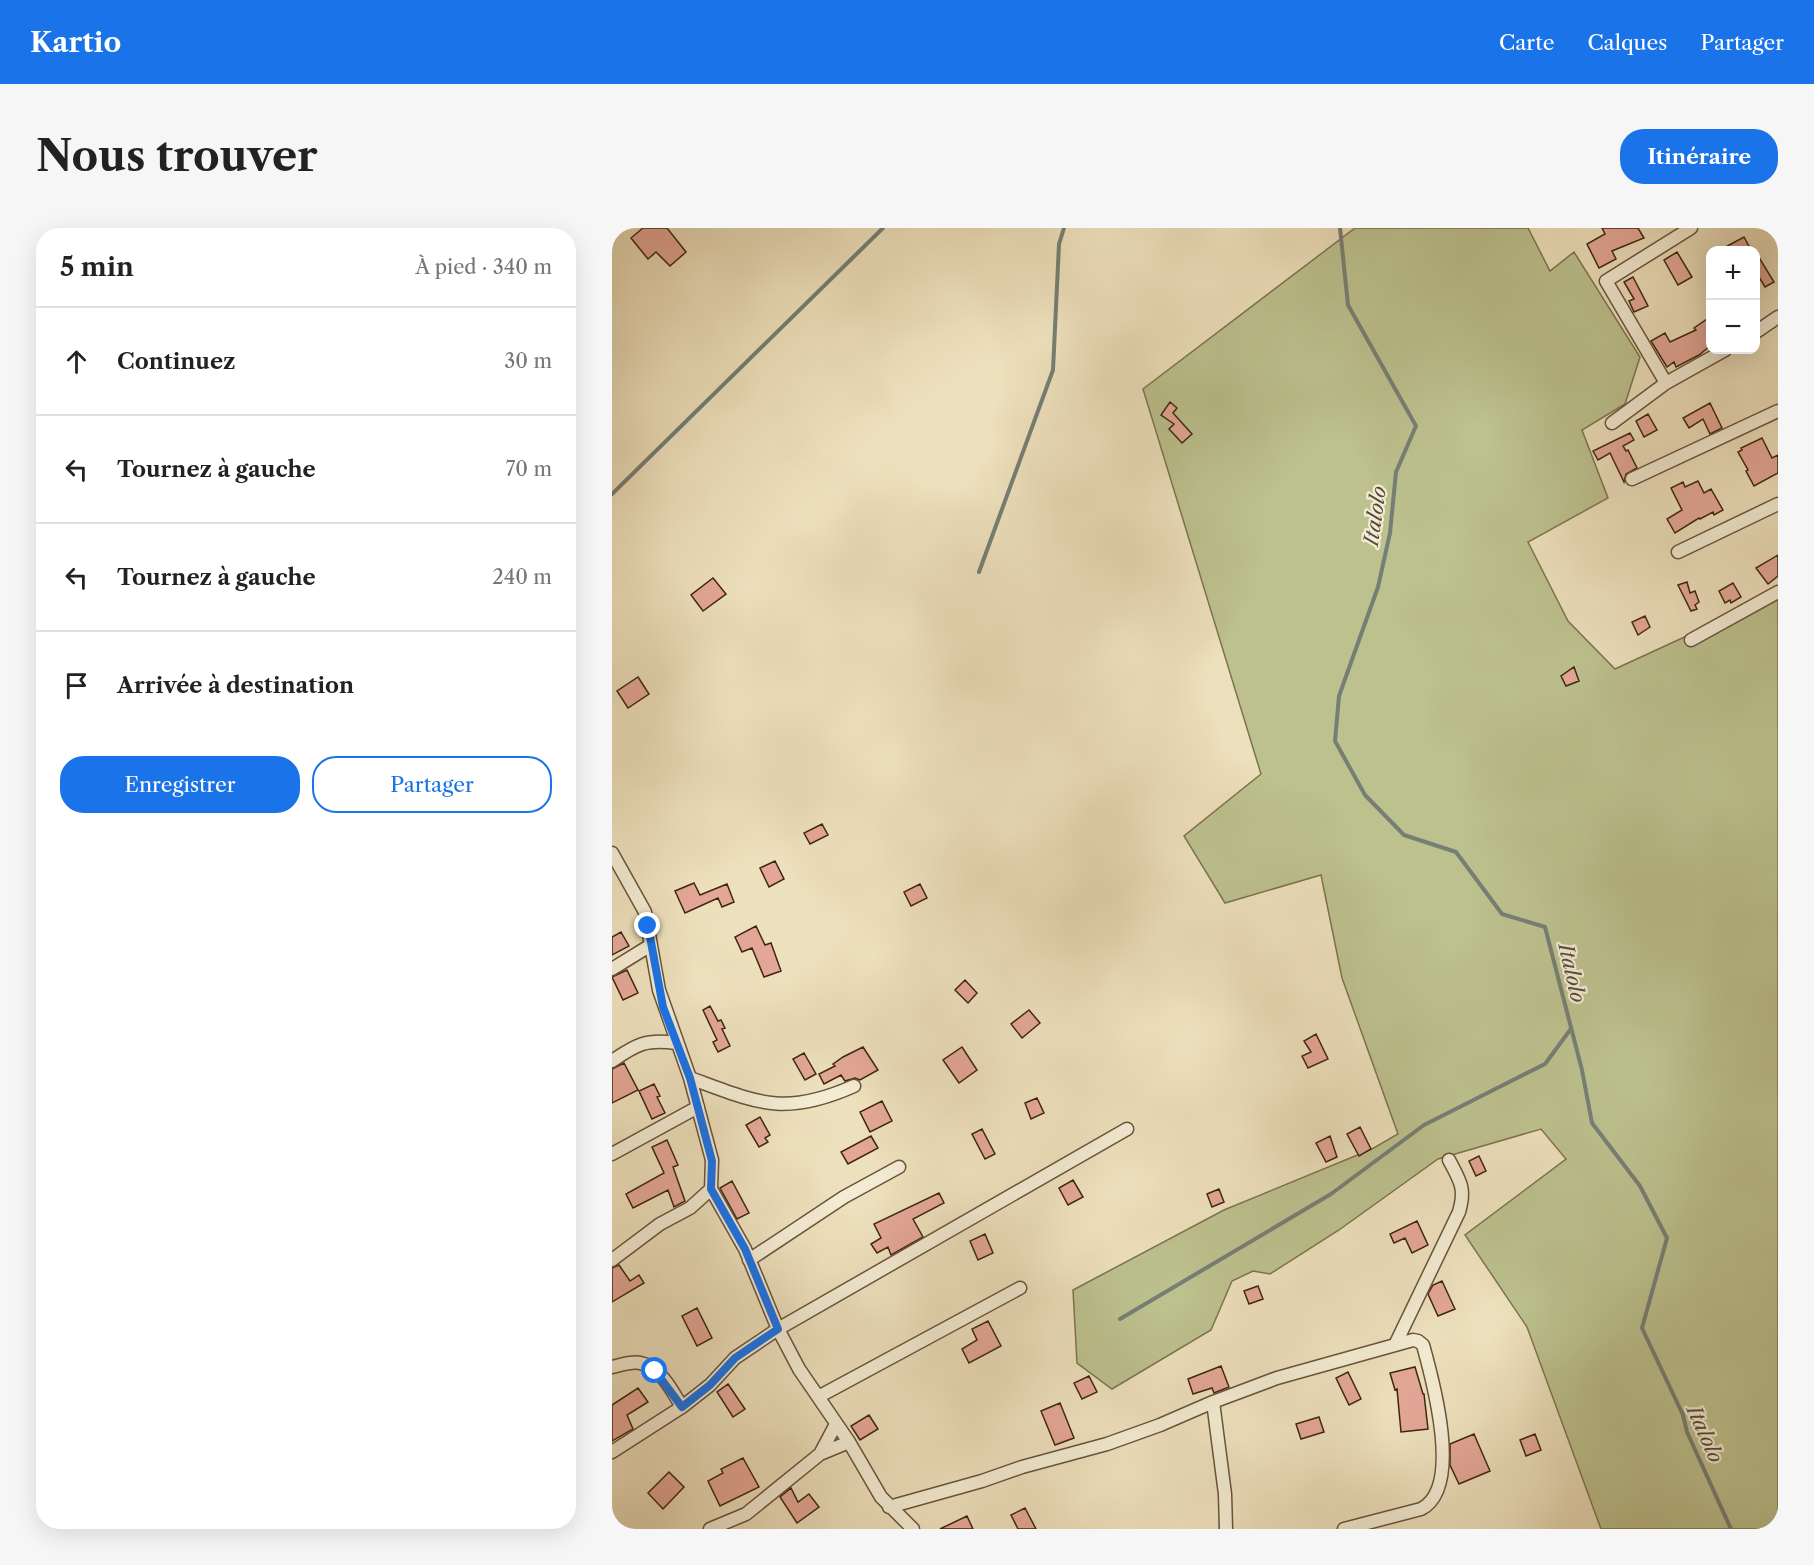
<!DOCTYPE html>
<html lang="fr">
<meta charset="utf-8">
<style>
body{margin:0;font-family:"Libre Caslon Text",serif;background:#f6f6f6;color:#222}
.controls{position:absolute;right:18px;top:18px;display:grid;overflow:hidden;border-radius:12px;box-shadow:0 6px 24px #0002}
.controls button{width:54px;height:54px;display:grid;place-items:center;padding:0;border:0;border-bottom:2px solid #e0e0e0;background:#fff;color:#222;font:30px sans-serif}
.stop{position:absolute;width:18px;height:18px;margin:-14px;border:4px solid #1a73e8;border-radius:50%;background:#fff}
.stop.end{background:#1a73e8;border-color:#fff;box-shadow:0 2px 6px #0008}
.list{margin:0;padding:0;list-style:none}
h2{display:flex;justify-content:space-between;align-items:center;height:78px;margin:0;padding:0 24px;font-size:26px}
h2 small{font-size:20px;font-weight:400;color:#767676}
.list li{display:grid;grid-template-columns:39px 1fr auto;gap:18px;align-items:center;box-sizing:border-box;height:108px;padding:0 24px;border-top:2px solid #e0e0e0}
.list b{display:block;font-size:22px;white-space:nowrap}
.list em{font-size:20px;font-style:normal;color:#767676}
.actions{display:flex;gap:12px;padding:18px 24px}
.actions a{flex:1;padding:14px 0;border:2px solid #1a73e8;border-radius:24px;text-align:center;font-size:21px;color:#1a73e8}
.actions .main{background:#1a73e8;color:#fff}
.icon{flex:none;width:33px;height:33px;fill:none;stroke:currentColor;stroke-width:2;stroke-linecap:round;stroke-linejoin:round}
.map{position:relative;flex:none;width:1166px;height:1301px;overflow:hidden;border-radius:24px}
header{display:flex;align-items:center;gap:36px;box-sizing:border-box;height:84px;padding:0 30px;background:#1a73e8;color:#fff}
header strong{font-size:28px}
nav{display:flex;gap:33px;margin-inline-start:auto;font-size:21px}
.intro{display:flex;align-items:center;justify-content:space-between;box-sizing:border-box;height:144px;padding:0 36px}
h1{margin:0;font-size:42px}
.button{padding:15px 27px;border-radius:24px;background:#1a73e8;color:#fff;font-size:21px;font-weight:700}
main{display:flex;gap:36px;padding:0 36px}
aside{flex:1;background:#fff;border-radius:24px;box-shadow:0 6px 24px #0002}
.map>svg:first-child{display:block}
.green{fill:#bcc18e;stroke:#7c744f;stroke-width:1.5}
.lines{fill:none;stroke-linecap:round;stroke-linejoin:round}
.stream{stroke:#767f75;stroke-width:4}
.building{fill:#e4a797;stroke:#3d2610;stroke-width:1.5}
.minor-casing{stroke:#69543b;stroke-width:15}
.minor{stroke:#f3ebd3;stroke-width:12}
.route{stroke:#1a73e8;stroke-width:8}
.labels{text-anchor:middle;stroke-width:4.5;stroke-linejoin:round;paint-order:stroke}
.water-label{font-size:20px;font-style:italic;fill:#554b3a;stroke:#f3ebd3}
</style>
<header>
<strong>Kartio</strong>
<nav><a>Carte</a><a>Calques</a><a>Partager</a></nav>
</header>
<div class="intro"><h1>Nous trouver</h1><a class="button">Itinéraire</a></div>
<main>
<aside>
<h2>5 min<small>À pied · 340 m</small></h2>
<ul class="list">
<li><svg class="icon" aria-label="ahead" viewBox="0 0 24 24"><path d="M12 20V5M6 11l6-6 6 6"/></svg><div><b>Continuez</b></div><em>30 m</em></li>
<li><svg class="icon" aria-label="left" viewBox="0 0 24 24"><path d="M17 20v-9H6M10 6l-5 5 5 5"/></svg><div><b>Tournez à gauche</b></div><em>70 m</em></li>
<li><svg class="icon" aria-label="left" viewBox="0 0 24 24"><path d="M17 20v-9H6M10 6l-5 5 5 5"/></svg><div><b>Tournez à gauche</b></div><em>240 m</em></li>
<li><svg class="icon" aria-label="arrive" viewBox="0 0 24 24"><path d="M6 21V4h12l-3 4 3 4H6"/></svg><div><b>Arrivée à destination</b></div></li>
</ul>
<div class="actions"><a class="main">Enregistrer</a><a>Partager</a></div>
</aside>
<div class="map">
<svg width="1166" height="1301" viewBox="0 0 1166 1301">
<rect width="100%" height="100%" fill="#ede0bc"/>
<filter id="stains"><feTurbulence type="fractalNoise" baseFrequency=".00333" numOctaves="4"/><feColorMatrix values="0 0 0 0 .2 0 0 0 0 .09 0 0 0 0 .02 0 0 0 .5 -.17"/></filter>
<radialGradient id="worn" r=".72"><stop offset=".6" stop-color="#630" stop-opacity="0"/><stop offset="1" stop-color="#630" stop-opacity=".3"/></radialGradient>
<path class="green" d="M743,0H916L938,43L962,24L1028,129L1013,176L970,202L996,270L916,314L956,393L1003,441L1129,383L1166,369V1301H989L915,1099L853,1007L954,931L929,901L826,931L727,1002L658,1046L641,1043L620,1053L599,1102L500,1161L465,1135L461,1062L612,982L760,921L786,906L730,750L709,647L613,675L572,608L649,546L531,161Z"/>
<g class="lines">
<path class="stream" d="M728,0L736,77L804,198L784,244L778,305L766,359L727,468L723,513L753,567L792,607L844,624L890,686L933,699L970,842L980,895L1028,958L1055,1010L1030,1100L1071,1187L1075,1204L1119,1301
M0,266L271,0
M367,344L441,142L447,16L452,0
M508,1091L719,966L812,897L933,836L958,802"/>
</g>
<path class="building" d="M31,0H55L74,24L58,38L44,24L36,31L19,10Z
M990,0H1026L1032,10L1000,23L1004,31L987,40L975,16L993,6Z
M1132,9L1139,22H1108Z
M1143,23L1162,54L1153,59L1147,49L1143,51Z
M1065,24L1080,49L1066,57L1052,32Z
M1021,49L1036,78L1022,84L1017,73L1022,71L1012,54Z
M1098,89V118L1087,127L1064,139L1062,134L1055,139L1039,113L1053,105L1058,114L1084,102L1082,100Z
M558,174L565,180L561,185L580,206L570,215L557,201L562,196L549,187Z
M1098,175L1110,200L1098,206L1091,191L1077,200L1071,190Z
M1036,186L1045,202L1032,209L1024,193Z
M1018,205L1022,212L1011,218L1014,223L1016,222L1025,240L1014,246L1012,254L998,225L986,232L981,223Z
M1150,210L1160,230L1166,227V245L1142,258L1134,243L1136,242L1126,224L1130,222L1129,220Z
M1086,253L1092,265L1099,261L1111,282L1102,287L1101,284L1088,291L1087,290L1063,305L1055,291L1070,282L1059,260L1071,254L1073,259Z
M1166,327V348L1156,356L1144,340Z
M101,350L114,366L91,383L79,367Z
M1075,354L1078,365L1083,363L1087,374L1083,377L1085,381L1079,383L1066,357Z
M1121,355L1129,369L1119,375L1118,372L1113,375L1107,363Z
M1033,388L1038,399L1026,407L1020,394Z
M962,439L967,453L954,458L949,448Z
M26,449L37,466L16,480L5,463Z
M210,596L216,607L198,616L192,605Z
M163,633L172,651L157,659L148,640Z
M82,655L88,667L115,656L122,674L110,679L106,670L73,685L63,663Z
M308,656L315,670L299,678L292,664Z
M144,698L153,717L159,715L169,743L152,749L140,720L130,724L123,709Z
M9,704L17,718L0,727V709Z
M15,742L26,765L11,772L0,749Z
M353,752L365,765L356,775L343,762Z
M98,778L106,793L109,792L113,800L110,801L118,818L106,824L101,814L105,812L91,782Z
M417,782L428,795L410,810L399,796Z
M704,806L716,831L696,840L690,828L699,824L692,813Z
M251,819L266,842L248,852L243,850L233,853L229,847L212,856L207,846L223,838L221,836L231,829Z
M350,819L365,842L347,855L331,832Z
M192,825L204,846L193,852L181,831Z
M12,835L26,862L0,875V841Z
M42,856L48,868L45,869L53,885L40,891L27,863Z
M425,870L432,885L419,891L413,875Z
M270,873L280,893L258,904L248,884Z
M148,889L158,907L153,910L156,914L147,919L134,897Z
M748,899L759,921L747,928L735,906Z
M370,901L383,926L373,931L360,906Z
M259,908L266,920L236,936L229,924Z
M718,908L725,929L714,934L704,915Z
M55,912L66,937L61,939L73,973L62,979L56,962L21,980L14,966L52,945L40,919Z
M867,928L874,943L864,948L857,933Z
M461,952L471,969L456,977L447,960Z
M120,953L137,985L125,991L108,960Z
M607,961L612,974L600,979L595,966Z
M327,965L332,975L301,991L311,1009L279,1027L276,1019L265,1025L259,1016L269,1010L262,996Z
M805,993L816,1017L800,1025L793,1010L782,1015L778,1006Z
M373,1006L381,1025L366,1032L358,1013Z
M7,1037L18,1053L27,1047L32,1055L0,1074V1040Z
M830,1053L843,1081L826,1088L816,1066L821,1057Z
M646,1058L651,1071L637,1076L632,1063Z
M85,1080L100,1110L85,1118L70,1088Z
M376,1093L389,1118L357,1135L350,1121L365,1112L360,1101Z
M609,1138L617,1159L602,1165L600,1160L581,1166L576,1151Z
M803,1139L811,1166H812L816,1201L789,1204L785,1161L783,1162L778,1145Z
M736,1144L749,1171L737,1177L724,1150Z
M477,1148L485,1164L470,1171L462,1155Z
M116,1156L133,1181L121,1189L105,1164Z
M26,1160L36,1174L15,1187L21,1201L0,1213V1177Z
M448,1175L462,1210L443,1217L429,1183Z
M257,1187L266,1201L248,1212L239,1198Z
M707,1189L712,1204L689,1211L684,1196Z
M862,1206L878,1243L847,1256L838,1237V1216Z
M923,1206L929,1222L914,1228L908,1212Z
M131,1230L147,1259L108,1278L96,1253L111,1245L109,1241Z
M57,1244L72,1259L51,1281L36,1265Z
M179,1260L186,1274L197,1266L207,1279L185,1295L168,1269Z
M413,1280L424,1301H406L399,1287Z
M355,1288L361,1301H328Z"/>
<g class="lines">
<defs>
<path id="minor" d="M1144,104L1166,89
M1054,155L994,53L1079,0
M1000,195L1054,155L1113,122
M1020,251L1166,183
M1066,324L1166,276
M1079,412L1166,364
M0,625L33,684L47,762L78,850L100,932L99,961L133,1021L166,1101L187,1141L237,1214L269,1269L301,1301
M0,741L39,717
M0,833C25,816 34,811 64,815
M78,850C146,875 172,889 242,858
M0,926L86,879
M0,1032L48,996L78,980L99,961
M137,1032L232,969L287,939
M783,1117L847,984C854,960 848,953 837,932
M0,1139C9,1137 20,1133 28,1135C48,1138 61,1164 70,1179
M206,1169L408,1060
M601,1174L613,1266L614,1301
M0,1224L70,1179L98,1157L123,1130L166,1101L515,901
M208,1226L224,1196
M277,1279L370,1253L410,1239L495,1216L548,1197L601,1174L665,1150L801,1112L806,1113L811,1117C821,1153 851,1260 809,1281L732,1301
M98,1301L134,1286L208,1226L237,1214"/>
</defs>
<use href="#minor" class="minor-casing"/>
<use href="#minor" class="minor"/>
</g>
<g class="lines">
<path class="route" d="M36,698L51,779L78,850L100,933L99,961L133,1021L166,1101L123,1130L98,1157L70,1179L43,1143"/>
</g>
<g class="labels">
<g class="water-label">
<text transform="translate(763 288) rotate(-82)" y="7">Italolo</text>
<text transform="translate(960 745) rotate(77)" y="7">Italolo</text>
<text transform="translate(1093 1206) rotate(66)" y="7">Italolo</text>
</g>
</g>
<rect width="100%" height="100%" filter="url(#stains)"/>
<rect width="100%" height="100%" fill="url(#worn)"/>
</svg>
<div class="controls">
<button>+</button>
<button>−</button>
</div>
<div class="stop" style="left:43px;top:1143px"></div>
<div class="stop end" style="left:36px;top:698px"></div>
</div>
</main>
